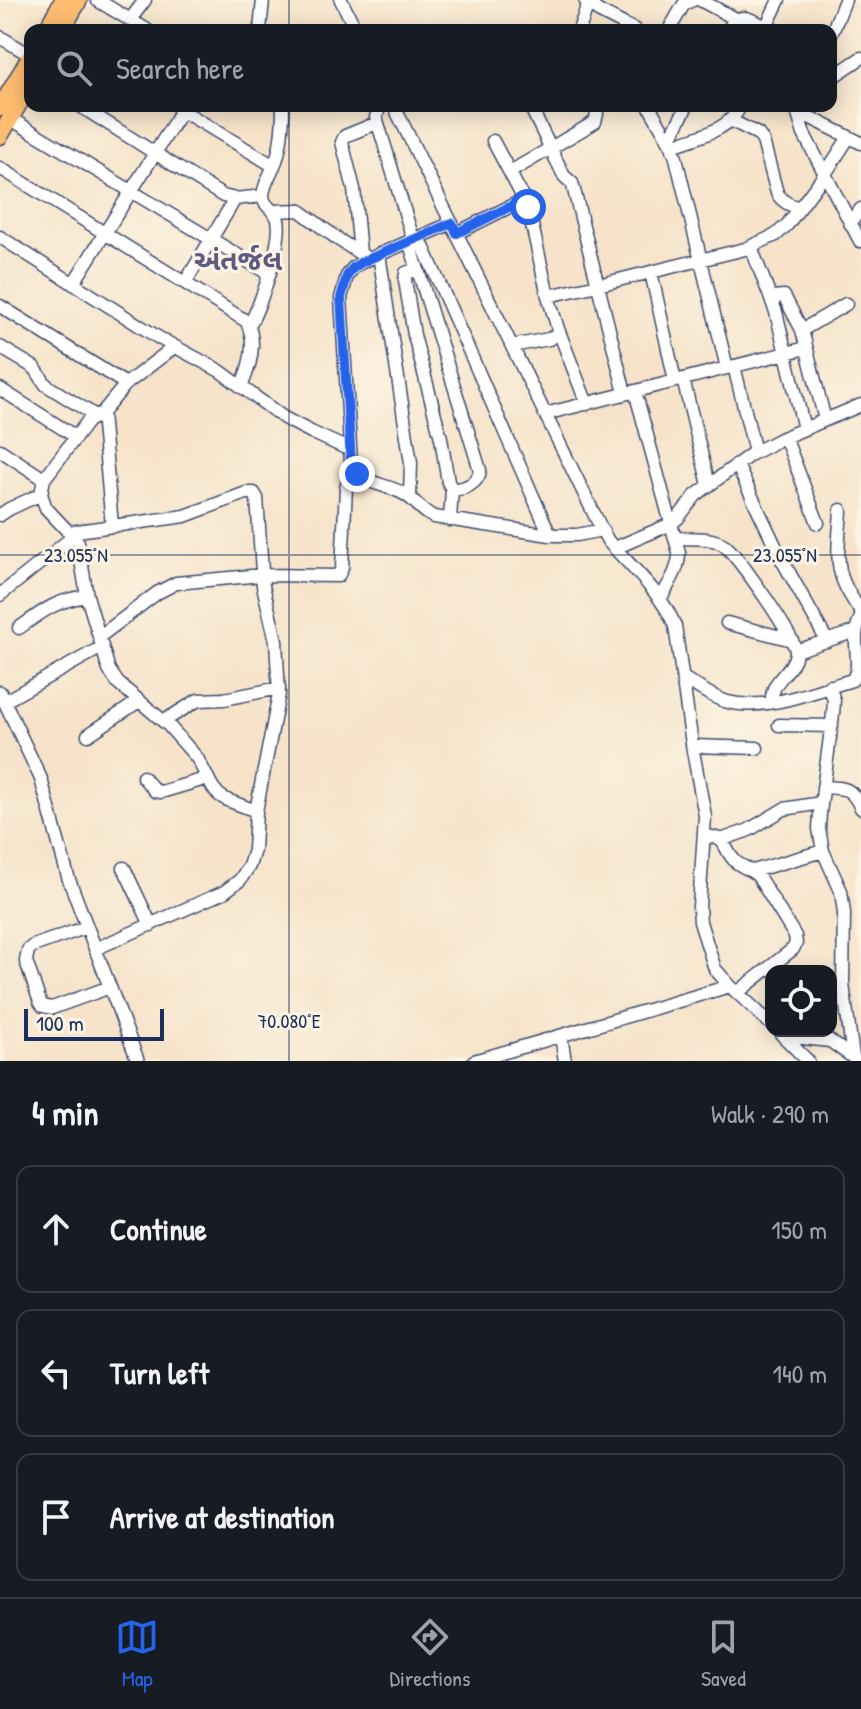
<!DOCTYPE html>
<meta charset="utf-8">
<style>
body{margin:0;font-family:"Patrick Hand","Noto Sans Gujarati",sans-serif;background:#20242c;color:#f1f3f6}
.controls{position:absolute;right:24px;bottom:24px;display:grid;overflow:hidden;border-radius:16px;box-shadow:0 4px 20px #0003}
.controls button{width:72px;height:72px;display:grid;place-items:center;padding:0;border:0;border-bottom:2px solid #363941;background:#171b24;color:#f1f3f6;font:40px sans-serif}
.scale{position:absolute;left:24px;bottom:20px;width:140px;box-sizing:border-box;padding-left:8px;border:4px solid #1b2f5e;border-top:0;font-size:22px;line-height:28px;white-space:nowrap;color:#1b2f5e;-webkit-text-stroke:6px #fcf5e5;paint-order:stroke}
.stop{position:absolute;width:24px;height:24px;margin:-18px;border:6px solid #2563eb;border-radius:50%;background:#fff}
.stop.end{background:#2563eb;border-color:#fff;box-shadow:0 2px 8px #0008}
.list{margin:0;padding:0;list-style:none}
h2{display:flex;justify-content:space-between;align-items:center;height:104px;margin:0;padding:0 32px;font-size:34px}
h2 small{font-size:26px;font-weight:400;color:#9ea1a6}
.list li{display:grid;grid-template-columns:52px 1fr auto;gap:24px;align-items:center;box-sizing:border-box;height:128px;margin:0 16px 16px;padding:0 16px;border:2px solid #363941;border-radius:16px}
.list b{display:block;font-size:30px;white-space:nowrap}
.list em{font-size:26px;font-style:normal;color:#9ea1a6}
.icon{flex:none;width:44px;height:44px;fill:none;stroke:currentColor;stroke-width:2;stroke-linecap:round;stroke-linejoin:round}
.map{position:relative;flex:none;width:861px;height:1061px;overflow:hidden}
.search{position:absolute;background:#171b24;box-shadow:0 4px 20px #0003;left:24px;right:24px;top:24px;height:88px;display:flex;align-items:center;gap:20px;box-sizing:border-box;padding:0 28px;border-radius:16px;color:#9ea1a6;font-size:30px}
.sheet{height:536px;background:#171b24}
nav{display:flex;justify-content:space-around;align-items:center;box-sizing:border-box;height:112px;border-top:2px solid #363941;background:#171b24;font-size:22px;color:#9ea1a6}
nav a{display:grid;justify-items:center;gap:4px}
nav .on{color:#2563eb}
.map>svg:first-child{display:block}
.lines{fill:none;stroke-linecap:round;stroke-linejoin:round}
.minor-casing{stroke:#3c4a6e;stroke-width:15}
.major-casing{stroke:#3c4a6e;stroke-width:19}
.minor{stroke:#fff;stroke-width:12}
.major{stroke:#fdbc70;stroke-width:16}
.route{stroke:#2563eb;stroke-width:10}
.ticks{fill:none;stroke:#1b2f5e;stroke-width:2;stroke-opacity:0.45}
.labels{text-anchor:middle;stroke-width:6;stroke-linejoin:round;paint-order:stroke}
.quarter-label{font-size:28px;font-weight:bold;fill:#5e5a84;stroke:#fcf5e5}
.ticks-label{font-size:20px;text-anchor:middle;fill:#1b2f5e;stroke:#fcf5e5;stroke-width:6;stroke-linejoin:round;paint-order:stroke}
</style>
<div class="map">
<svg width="861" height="1061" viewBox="0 0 861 1061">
<rect width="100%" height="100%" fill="#fcf5e5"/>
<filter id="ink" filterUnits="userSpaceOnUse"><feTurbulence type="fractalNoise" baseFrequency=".0125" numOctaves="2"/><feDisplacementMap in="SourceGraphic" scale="16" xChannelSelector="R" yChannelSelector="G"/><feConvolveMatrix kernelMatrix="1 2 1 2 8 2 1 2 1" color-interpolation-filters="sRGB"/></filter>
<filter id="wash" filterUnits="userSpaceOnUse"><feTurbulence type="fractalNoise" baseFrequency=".006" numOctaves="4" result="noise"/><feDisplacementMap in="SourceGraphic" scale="32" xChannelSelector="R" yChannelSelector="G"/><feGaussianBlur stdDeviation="1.8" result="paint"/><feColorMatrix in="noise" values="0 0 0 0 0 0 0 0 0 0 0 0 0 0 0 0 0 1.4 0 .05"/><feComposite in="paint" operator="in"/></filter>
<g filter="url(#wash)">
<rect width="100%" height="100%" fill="#f6e3c9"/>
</g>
<g filter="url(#ink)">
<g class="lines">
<defs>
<path id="minor" d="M97,0L147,30
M341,0L356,30
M585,0L598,11L635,30
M700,0L736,19
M130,20L145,0
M766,27L779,0
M260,30L263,0
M579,30L588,4
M669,30L684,4L693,0
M728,30C740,8 754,21 771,30
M831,35L845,0
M0,37L30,55
M831,78L861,58
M80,106L223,196L235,199L263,196
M380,106L376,117L413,239
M394,106L602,530L608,541C632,568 661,592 675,626L693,751L705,816L699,907L700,922L715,969L730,986L771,1024
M530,106L564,176L572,183L573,186L625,393
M649,106L672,146L676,158L727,368
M787,106L861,143
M178,108L274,166
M797,111L804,134L860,241
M11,119L269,274
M732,121L758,134L763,141L777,193C783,203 790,205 800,208
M669,140L687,106
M493,141L528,207L548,296L598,285L745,249L776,235L787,225L825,174L849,137
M672,146C696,137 730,131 740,106
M0,168L246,321C258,341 250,367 241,387
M510,172L595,122L597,114L595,106
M274,211L299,210L339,240L364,256
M452,223L362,262L353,268L347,276L341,298L351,462C359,485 386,483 404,494C416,500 420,511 434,517L550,535H577L602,530
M850,223L861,209
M457,233L525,199
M0,237L159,338L220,371L284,418L311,432L350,450
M419,237L550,535
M409,241L480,470C479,483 464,490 452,489
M751,247L776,312L804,429
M360,253L354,189L342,142L345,136L377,123
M379,254L411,463L410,497
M417,269L406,273L405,280L414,335L441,438L448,482L452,489L450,520
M651,272L675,381
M185,283L235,199
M73,284L182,110
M772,297L784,296L802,330L825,420
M0,306L126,384
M249,326C260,306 283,242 278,220C276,210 262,206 263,195C264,184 272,171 276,161C282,143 283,125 283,106
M558,329L587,404
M802,330L846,304
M512,346L549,339L557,334L558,329L548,296
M0,347L35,368L46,385L96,416
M174,347L126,384L102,413L88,421L44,479L41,494L46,508L78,542L87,596L109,670L118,683L169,726L197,758L213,788L219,795L227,800L256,811
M734,366L755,452
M683,379L709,485
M0,389L76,437
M635,391L679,553C679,570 669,583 661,598
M102,413L112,526
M545,414L806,348
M785,437L818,523
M0,450L44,479
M737,465L781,558L827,641
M841,510C840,533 834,562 844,583C848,593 855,603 861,612
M0,515L9,509L41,494
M70,532L185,516L246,493H254L257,498L263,586L276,641L279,694L256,811L254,850L249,866L240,880L224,892L95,949
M675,538C690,539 711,536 724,545C736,553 798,641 796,653C793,673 770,679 772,702
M615,548L671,524L678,518L696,495L750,455L780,439L861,405
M0,595L74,536
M727,623L792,640
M19,628C43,611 56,600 87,596
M99,637L157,593L176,583L262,575L338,576L342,568L346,488L349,479L357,474
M796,651L856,631
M683,678C697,686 712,698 728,702C765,712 817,690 852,680C861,669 855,652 856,636C856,629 858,623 861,617
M829,686L834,700L833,714L820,813L819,829L823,851L841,891L844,913L843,984L853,1057
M0,692L41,779L68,877L138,1061
M5,701L102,647
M164,721L198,700L224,699L279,688
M779,725L832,726
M88,735L139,701
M693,746L757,748
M143,777L155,791L161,792L208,778
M823,787C846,788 851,787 861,808
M705,836C730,838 721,847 735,861C741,867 751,869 758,876L795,936L796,943L793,949L737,993
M721,840L749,830L784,809L821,803
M124,868L151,925
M753,871L823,851
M87,927L33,946L28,950L26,961L40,1002L43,1006L52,1008L110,987
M782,1035L808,1061
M561,1036L565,1061
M784,1036L830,1041L855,1059
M474,1061L730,986"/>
<path id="major" d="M46,30L63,0
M62,30L79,0
M0,108L30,57
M0,136L30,85"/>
</defs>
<use href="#minor" class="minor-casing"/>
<use href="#major" class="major-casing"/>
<use href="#minor" class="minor"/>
<use href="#major" class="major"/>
</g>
</g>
<g class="lines" filter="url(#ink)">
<path class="route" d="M357,474L351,462L341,298L347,276L353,268L362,262L452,223L457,233L525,199L528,207"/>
</g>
<path class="ticks" d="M289,0V30M289,106V1061M0,555H861"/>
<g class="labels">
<g class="quarter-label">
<text x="238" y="270">અંતર્જલ</text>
</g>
</g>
<g class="ticks-label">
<text x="76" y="562">23.055°N</text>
<text x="785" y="562">23.055°N</text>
<text x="289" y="1028">70.080°E</text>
</g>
</svg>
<div class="controls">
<button><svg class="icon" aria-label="locate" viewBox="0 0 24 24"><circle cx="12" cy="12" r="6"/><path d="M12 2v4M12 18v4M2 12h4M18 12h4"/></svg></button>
</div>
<div class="scale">100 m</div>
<div class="stop" style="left:528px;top:207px"></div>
<div class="stop end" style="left:357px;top:474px"></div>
<div class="search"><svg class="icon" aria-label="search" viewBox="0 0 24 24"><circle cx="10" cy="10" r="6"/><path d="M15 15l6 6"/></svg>Search here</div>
</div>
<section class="sheet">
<h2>4 min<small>Walk · 290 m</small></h2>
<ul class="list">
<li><svg class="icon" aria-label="ahead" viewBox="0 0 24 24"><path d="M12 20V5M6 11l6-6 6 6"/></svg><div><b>Continue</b></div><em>150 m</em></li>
<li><svg class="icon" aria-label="left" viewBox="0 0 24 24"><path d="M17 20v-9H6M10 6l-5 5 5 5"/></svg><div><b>Turn left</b></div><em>140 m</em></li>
<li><svg class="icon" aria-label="arrive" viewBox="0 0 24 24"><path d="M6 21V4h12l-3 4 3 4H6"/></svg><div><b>Arrive at destination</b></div></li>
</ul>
</section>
<nav>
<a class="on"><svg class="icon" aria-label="map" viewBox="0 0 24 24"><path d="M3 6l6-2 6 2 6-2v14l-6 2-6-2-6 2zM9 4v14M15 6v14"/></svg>Map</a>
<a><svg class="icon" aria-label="directions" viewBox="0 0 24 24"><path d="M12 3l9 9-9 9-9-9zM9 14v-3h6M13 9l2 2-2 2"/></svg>Directions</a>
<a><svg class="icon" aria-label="saved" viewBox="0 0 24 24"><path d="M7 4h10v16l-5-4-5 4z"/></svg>Saved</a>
</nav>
